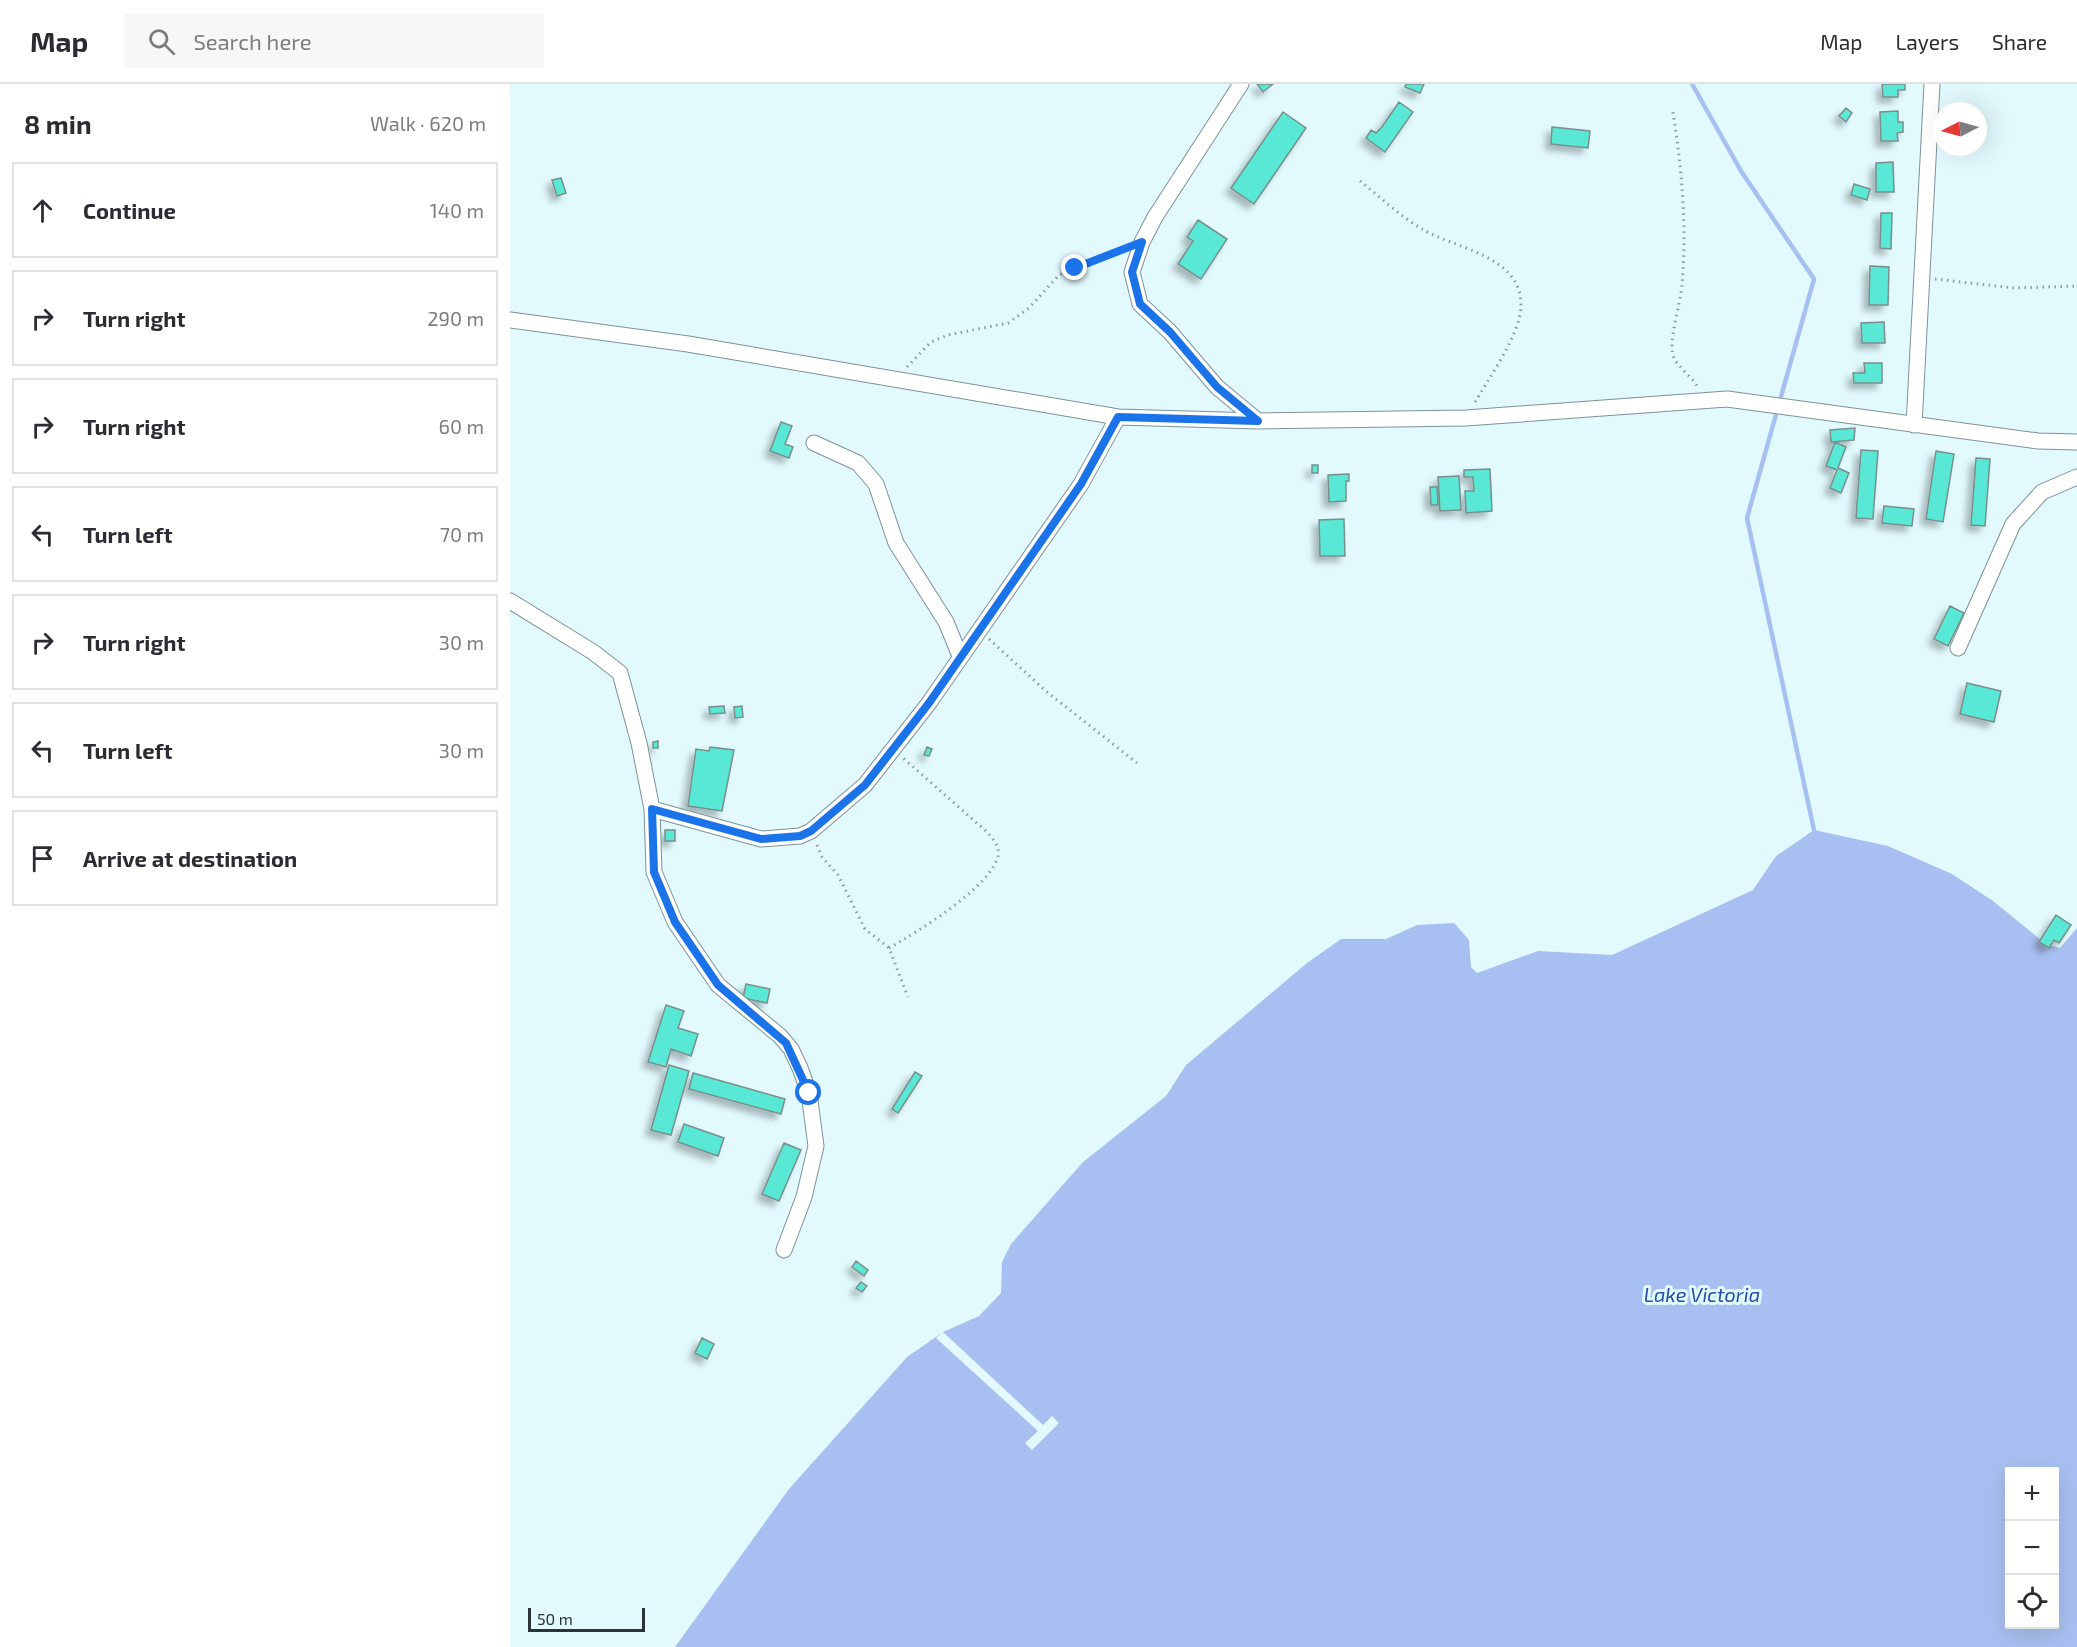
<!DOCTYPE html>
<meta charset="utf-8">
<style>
body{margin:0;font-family:"Exo 2",sans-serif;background:#f7f7f7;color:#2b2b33}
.controls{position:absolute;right:18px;bottom:18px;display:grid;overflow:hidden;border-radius:0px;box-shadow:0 6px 24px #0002}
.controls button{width:54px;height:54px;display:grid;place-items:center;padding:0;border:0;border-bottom:2px solid #e1e1e2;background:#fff;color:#2b2b33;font:30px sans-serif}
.compass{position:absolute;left:1423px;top:18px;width:54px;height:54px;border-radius:50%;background:#fff;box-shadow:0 6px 24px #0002;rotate:264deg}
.scale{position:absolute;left:18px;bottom:15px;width:117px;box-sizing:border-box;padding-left:6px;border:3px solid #2a3335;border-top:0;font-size:16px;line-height:21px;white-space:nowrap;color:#2a3335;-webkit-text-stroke:4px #e2fafe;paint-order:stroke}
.stop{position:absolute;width:18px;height:18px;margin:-14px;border:4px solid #1a73e8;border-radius:50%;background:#fff}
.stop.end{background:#1a73e8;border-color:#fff;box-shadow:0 2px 6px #0008}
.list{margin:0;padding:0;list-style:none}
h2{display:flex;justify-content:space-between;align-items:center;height:78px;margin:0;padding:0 24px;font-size:26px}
h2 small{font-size:20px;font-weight:400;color:#7c7c81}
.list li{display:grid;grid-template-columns:39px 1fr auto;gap:18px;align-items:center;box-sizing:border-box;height:96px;margin:0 12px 12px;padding:0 12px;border:2px solid #e1e1e2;border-radius:0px}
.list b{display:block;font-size:22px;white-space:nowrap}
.list em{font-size:20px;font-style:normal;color:#7c7c81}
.icon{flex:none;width:33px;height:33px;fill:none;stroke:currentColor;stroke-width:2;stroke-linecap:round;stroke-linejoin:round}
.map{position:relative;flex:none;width:1567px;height:1563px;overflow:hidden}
header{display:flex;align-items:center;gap:36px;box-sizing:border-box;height:84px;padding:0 30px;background:#fff;border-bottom:2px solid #e1e1e2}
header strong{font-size:28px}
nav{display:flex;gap:33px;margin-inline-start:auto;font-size:21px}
.search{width:420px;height:54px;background:#f7f7f7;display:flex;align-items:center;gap:15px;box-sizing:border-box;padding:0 21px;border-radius:0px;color:#7c7c81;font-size:22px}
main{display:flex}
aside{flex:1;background:#fff}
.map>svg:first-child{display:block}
.water{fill:#a8c0f1;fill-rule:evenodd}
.pier{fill:#e2fafe}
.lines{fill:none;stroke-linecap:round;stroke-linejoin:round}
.stream{stroke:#a8c0f1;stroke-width:4.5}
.building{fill:#59e8d5;stroke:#798f8b;stroke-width:1.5;filter:url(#shadow)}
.minor-casing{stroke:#7c9296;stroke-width:17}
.path{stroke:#8b9b9f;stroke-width:3;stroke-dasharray:1.5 4.5;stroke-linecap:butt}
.minor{stroke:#fff;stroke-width:15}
.route{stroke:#1a73e8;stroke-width:8}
.labels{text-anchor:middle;stroke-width:6;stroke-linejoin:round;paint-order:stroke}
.water-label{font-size:20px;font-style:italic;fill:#264da9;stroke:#e2fafe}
</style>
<header>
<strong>Map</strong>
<div class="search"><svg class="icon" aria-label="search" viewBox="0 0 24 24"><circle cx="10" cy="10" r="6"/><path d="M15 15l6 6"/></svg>Search here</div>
<nav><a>Map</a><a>Layers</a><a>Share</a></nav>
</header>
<main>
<aside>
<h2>8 min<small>Walk · 620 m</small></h2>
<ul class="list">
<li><svg class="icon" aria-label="ahead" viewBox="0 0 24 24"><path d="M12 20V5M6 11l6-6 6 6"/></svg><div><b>Continue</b></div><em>140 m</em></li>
<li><svg class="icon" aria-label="right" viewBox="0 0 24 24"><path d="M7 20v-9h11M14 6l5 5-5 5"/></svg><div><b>Turn right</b></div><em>290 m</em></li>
<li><svg class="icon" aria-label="right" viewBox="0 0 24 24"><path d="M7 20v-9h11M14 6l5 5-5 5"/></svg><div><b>Turn right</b></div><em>60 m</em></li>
<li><svg class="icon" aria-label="left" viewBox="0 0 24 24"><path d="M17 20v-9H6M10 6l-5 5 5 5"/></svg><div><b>Turn left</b></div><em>70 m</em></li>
<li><svg class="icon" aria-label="right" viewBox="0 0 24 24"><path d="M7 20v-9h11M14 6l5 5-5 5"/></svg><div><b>Turn right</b></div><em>30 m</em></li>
<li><svg class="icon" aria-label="left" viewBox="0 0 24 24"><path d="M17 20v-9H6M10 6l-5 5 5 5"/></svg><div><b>Turn left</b></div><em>30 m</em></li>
<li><svg class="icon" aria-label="arrive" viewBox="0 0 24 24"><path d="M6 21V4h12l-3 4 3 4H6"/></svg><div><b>Arrive at destination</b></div></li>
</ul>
</aside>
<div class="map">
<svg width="1567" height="1563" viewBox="0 0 1567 1563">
<defs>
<filter id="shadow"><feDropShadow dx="-5.5" dy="5.5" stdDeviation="3" flood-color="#0004"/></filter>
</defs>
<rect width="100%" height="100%" fill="#e2fafe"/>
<path class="water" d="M1304,746L1378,762L1442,790L1483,817L1536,860L1550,864L1567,844V1563H165L279,1405L397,1273L433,1248L469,1232L491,1209L492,1178L501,1160L573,1078L656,1012L676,981L797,879L831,855H876L907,841L944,839L959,856L961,883L967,889L1028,867L1102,871L1243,806L1266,772ZM1500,1388H1544V1540H1500Z"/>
<path class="pier" d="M433,1248L533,1341L542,1332L549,1339L522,1366L515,1359L528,1347L426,1254Z"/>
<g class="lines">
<path class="stream" d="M1182,0L1231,87L1304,195L1237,434L1304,746"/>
</g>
<path class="building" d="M747,0H763L753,8Z
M896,0H914L910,9L895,3Z
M1372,0H1395V6H1388V13H1373Z
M889,18L903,28L875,68L856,54L861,46L866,49L872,43Z
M1336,24L1342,29L1336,38L1329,32Z
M1388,27V38H1393V48L1387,49L1388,57H1371L1370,28Z
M773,28L796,44L744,120L721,104Z
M1042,43L1080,47L1078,64L1041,60Z
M1383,78L1384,108H1366V79Z
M51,94L56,109L47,112L42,96Z
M1344,100L1360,105L1357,116L1341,111Z
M1371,129H1382L1381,165L1370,164Z
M688,136L717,155L691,195L668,180L683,157L677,153Z
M1360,182L1379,183L1378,221H1359Z
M1374,238L1375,259H1352L1351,239Z
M1354,279H1372V299H1344L1343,289H1355Z
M271,338L282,342L275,360L283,363L279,374L260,367Z
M1345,344L1344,356L1321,358L1320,346Z
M1325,358L1336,363L1328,384L1339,389L1331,409L1320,404L1327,386L1316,382Z
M1351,366L1368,367L1363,435L1346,434Z
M1426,367L1444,370L1433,438L1416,435Z
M1466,374L1480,375L1475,442L1461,441Z
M802,381H808V389H802Z
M980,385L982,427L956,429L955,407H964L963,393H954V386Z
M839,390V397H836V417L819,418L818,391Z
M949,392L951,426L930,427L928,393Z
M920,403H927L928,421H921Z
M1374,422L1404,425L1402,442L1372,439Z
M834,435L835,472H810L809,436Z
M1440,522L1454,529L1438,562L1424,555Z
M1457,599L1491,607L1484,638L1450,630Z
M214,622L215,629L200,630L199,623Z
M232,622L233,633L225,634L224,623Z
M148,657V664H143V658Z
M200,663L224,666L212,727L178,722L186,665L199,667Z
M417,663L422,665L419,672L414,671Z
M155,746H165V757H155Z
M1546,831L1561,841L1549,859L1544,856L1539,864L1529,858Z
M236,900L260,905L257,919L233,914Z
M156,921L174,927L168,944L188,950L181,972L161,965L156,983L138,978Z
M159,981L179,987L161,1051L141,1046Z
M405,988L412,992L388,1029L382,1025Z
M183,989L275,1015L271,1030L179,1005Z
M174,1040L214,1054L208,1072L168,1058Z
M274,1059L291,1066L269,1117L252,1110Z
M346,1177L358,1186L354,1192L342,1183Z
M351,1198L357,1202L352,1208L346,1204Z
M192,1254L204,1260L197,1275L185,1269Z"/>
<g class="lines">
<defs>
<path id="minor" d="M731,0L645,133L632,158L622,188L630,220L660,248L707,303L748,337
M0,236L178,260L608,333L748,337L956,334L1217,315L1528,357L1567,358
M1404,341L1422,0
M304,359L348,379L366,400L386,459L436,538L450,572
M0,517L83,568L110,589L129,659L142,725L144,788L165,838L208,901L270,952L281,965L290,984L299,1009L306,1062L294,1113L274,1166
M1448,564L1503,440L1532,408L1567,393
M142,725L251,755L290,752L301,747L355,701L419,619L571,400L608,333"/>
</defs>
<use href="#minor" class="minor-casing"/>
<path class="path" d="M1163,28C1172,87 1177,142 1172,201C1171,219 1157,259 1164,274C1169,284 1181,292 1187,302
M850,97C870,113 890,132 912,145C945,165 1011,171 1011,221C1011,250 978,295 964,320
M1425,195L1504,204L1567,202
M397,283L421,258L438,251L498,239L519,224L549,191L613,165
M479,555L537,608L627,679
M307,761L312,773L328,791L355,845L379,864L398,913
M379,864C407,848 480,804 488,772C490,762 483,755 477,748L393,674"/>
<use href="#minor" class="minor"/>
</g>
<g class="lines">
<path class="route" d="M299,1009L276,959L208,901L165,838L144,788L142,725L251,755L290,752L301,747L355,701L419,619L571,400L608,333L748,337L707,303L660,248L630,220L622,188L632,158L565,184"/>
</g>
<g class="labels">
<g class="water-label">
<text x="1192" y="1218">Lake Victoria</text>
</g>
</g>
</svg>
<div class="controls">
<button>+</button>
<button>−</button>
<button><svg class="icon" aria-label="locate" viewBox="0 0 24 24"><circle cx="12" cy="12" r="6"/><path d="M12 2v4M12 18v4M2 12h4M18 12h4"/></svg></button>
</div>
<svg class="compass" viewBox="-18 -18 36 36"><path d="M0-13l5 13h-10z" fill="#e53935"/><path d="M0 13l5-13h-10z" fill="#7c7c81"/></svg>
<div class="scale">50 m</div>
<div class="stop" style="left:299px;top:1009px"></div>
<div class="stop end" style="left:565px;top:184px"></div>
</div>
</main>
